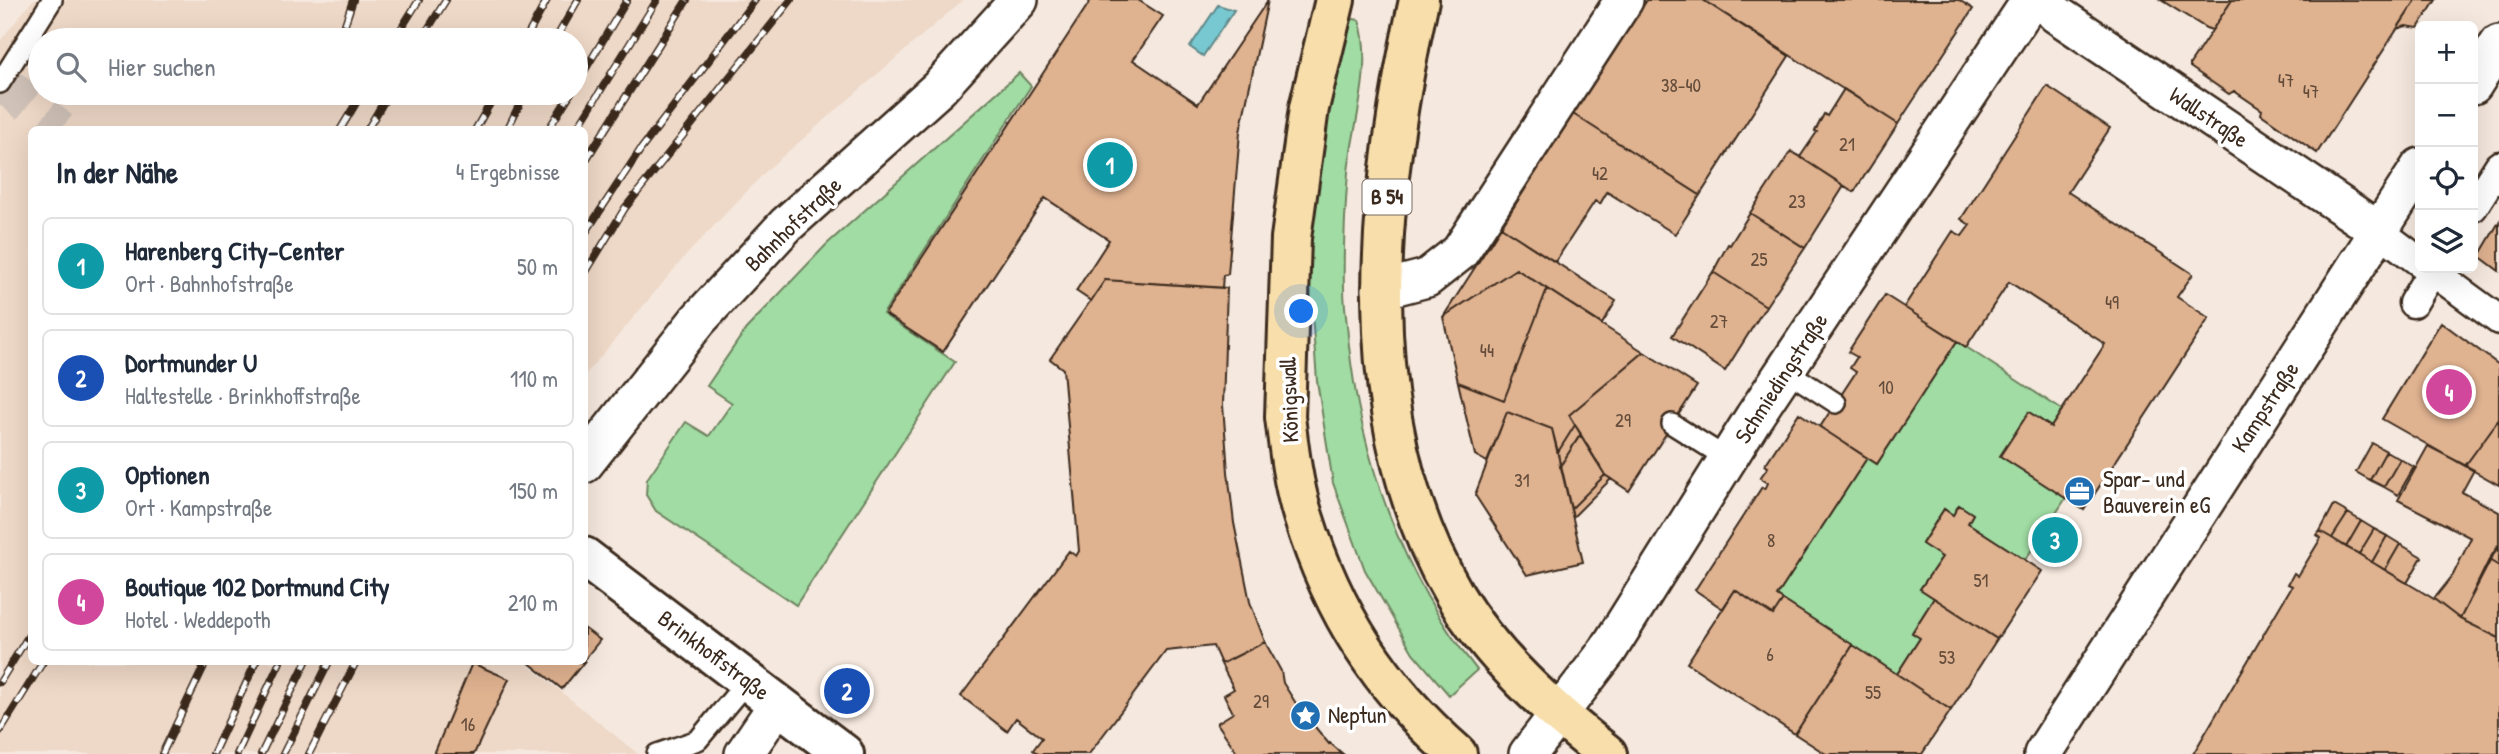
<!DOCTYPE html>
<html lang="de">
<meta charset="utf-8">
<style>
body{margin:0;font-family:"Patrick Hand",sans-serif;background:#f2f2f3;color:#1f2937}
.controls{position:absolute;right:21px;top:21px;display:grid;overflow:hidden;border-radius:10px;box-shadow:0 7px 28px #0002}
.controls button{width:63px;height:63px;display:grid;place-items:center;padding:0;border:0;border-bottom:2px solid #e0e1e3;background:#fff;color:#1f2937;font:35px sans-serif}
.you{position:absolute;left:1302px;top:312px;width:24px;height:24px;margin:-18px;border:5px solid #fff;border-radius:50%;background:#1a73e8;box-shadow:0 0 0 10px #1a73e833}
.badge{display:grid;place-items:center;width:46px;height:46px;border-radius:50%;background:#2563eb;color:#fff;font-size:23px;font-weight:700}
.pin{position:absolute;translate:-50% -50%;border:4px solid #fff;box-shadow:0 2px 7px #0006}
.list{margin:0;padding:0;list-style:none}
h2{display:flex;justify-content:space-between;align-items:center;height:91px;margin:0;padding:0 28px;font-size:30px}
h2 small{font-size:23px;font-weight:400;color:#747a83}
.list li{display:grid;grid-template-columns:46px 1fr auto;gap:21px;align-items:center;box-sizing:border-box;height:98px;margin:0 14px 14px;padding:0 14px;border:2px solid #e0e1e3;border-radius:10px}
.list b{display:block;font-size:26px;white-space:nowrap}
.list p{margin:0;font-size:23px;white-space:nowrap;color:#747a83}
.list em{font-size:23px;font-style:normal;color:#747a83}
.icon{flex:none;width:38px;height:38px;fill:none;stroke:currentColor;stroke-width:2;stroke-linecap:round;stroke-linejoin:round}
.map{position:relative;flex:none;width:2499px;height:754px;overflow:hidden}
.search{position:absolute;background:#fff;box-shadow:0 7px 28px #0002;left:28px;top:28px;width:560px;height:77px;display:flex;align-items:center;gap:18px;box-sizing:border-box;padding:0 24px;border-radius:38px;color:#747a83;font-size:26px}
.panel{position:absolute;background:#fff;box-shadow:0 7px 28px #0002;left:28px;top:126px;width:560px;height:539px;border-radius:10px}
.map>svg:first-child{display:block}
.built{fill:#eed8c7;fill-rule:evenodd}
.green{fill:#a0dca3;stroke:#6e8360;stroke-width:2}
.water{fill:#78c8d2;stroke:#60898a;stroke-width:2}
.building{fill:#dfb290;stroke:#3b2a1e;stroke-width:2}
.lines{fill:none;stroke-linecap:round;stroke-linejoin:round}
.tertiary-tunnel{stroke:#d0c2b8;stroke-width:38;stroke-dasharray:38 19;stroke-linecap:butt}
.service-casing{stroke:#3b2a1e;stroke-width:24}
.pedestrian-casing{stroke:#3b2a1e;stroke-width:33}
.minor-casing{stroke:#3b2a1e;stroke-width:42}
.tertiary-casing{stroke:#3b2a1e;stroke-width:44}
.primary-casing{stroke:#3b2a1e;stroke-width:44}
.service{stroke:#fff;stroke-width:19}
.pedestrian{stroke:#fff;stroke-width:28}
.minor{stroke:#fff;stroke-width:37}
.tertiary{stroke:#fff;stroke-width:38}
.primary{stroke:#f8deab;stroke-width:38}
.rail-casing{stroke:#3b2a1e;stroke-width:8}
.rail{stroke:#fff;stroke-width:5;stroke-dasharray:16;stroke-linecap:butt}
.labels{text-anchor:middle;stroke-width:7;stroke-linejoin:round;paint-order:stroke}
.number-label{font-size:19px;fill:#644c3a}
.shield{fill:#fff;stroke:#766a62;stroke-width:2}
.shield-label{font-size:21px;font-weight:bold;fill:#3b2a1e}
.street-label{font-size:23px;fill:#3b2a1e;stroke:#fff}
.poi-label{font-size:23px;fill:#3b2a1e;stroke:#fff;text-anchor:start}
</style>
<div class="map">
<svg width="2499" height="754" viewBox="0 0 2499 754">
<rect width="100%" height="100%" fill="#f5e8de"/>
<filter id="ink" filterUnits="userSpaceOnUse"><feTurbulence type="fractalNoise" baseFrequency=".0143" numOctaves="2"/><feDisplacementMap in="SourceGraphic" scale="14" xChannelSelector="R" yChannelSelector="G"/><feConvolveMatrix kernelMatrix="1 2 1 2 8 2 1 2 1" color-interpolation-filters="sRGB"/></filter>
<g filter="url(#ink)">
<path class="built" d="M33,0H963L768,169L687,254L585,375L584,130H32V662H524L638,754H0V41ZM40,40H576V93H40Z"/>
<path class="green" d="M1353,19L1359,20C1374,65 1353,125 1348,172C1345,210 1343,251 1344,289C1344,305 1347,321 1348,337C1360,456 1401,576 1477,670L1449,695L1413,653L1365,570L1333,483L1317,381L1310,287L1312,189L1344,27Z
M1019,73L1031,86L883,314L955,362L796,605L656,511L646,495L647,479L686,422L709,436L732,403L707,386L746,329L827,244Z
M1957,341L2062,410L2051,427L2029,413L2066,498L2025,560L1968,523L1973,514L1959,505L1953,515L1944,509L1922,543L1942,557L1920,589L1934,598L1912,632L1920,638L1897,674L1777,596L1867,458L1877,464Z"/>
<path class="water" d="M1218,5L1234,10L1203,56L1190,47Z"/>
<path class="building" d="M1091,0H1138L1163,16L1133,60L1198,104L1268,0L1240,132L1228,274L1223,275L1222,288L1105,280L1091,301L1076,291L1109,240L1045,198L943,352L885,314Z
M1647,0H1703L1789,56L1700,195L1573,114Z
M1703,0H1959L1973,9L1898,124Z
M2161,0H2232L2212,30L2206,28Z
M2232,0H2416L2317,153L2261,114L2262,110L2234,91L2229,94L2190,67V64Z
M2416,0H2436L2418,28L2406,26L2397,29Z
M244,32L254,38L253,40H239Z
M2047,86L2110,128L2068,192L2193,274L2177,297L2209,318L2084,510L2000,456L2029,412L2051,427L2105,344L2009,282L1966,347L1904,307L1953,231L1962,236L1970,225L1961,219Z
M1844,89L1898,124L1854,192L1800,157L1817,132L1815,131L1824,114L1827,116Z
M1573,114L1700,195L1675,234L1607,192L1600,204L1595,201L1555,262L1501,227Z
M1791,151L1844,186L1805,248L1750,213Z
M1750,213L1805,248L1766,306L1713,272L1728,244L1730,245Z
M2499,222V271L2479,256Z
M1501,227L1616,301L1602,324L1516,269L1443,317Z
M1516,269L1547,289L1504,400L1458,382L1443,317Z
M1713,272L1766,306L1725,371L1672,336Z
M1105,280L1227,288L1223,405L1228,472L1234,523L1250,602L1265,642L1221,664L1213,646L1166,651L1089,754H1038L1033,750L1042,738L1016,718L1007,731L961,696L1069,551L1076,556L1079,551L1063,369L1050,359Z
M1547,289L1644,352L1569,415L1575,425L1558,452L1552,429L1507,412L1487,462L1475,455L1458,382L1504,400Z
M1885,295L1957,341L1877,464L1820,427L1856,372L1850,368L1857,357L1848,352Z
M2441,322L2499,365V419L2465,466L2382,419Z
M1644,352L1697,386L1629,491L1605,475L1569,415Z
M1507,412L1552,429L1583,562L1527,575L1475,495Z
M1799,413L1867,458L1777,596L1783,600L1773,615L1735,590L1723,609L1695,590L1762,487L1765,489L1768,483L1760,478L1768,467L1765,465Z
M2499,419V485L2465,466Z
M1575,425L1581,434L1560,466L1558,452Z
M1580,435L1605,475L1571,509L1561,465Z
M2372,443L2386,451L2370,480L2356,472Z
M2428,446L2474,470L2462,492L2499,512V544L2460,619L2434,599L2453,575L2471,538L2398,500Z
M2386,451L2400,459L2384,487L2370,480Z
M2400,459L2414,467L2398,495L2384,487Z
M1605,475L1611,479L1573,517L1571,509Z
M1959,505L1973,514L1968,523L2042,571L1997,639L1920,589L1942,557L1922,544L1944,509L1953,515Z
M2334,505L2348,513L2332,538L2320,531Z
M2348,513L2361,521L2346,547L2332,538Z
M2361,521L2374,529L2359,554L2346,547Z
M2374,529L2387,536L2372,562L2359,554Z
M2320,531L2434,599L2460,619L2499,638V754H2193L2292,586L2288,584L2294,573L2298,576L2321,538L2317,535Z
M2387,536L2400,544L2385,570L2372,562Z
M2400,544L2422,557L2407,583L2385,570Z
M2499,544V566L2489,560Z
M2489,560L2499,566V638L2460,619Z
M1735,590L1773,615L1783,600L1853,645L1795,734L1687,663Z
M1934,598L1997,639L1951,710L1897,674L1920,638L1912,633Z
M584,628L600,640L584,660Z
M1265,642L1281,671L1283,683L1297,705L1329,744L1330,743L1343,754H1238L1217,723L1233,713L1224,695L1234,689L1221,664Z
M1853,645L1951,710L1922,754H1826L1795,734Z
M528,662H584L562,689Z
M472,663L509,679L474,754H434Z"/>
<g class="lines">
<path class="tertiary-tunnel" d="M0,80L60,130"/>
<defs>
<path id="service" d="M0,83L52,0
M1785,370L1836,403
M1672,424L1728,459
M657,754L698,740L748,680"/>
<path id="pedestrian" d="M2473,207L2499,166
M2379,231L2420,262
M2428,268L2499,320
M2413,303L2434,268"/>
<path id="minor" d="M2043,0L2056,14L2379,231
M2473,85L2499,44
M1381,290L1427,278L1460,252L1624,0
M584,464L698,320L786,225L939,88L1019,0
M744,754L778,704
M1528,754L1608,650L1754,417L2031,0
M2043,754L2420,167"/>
<path id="tertiary" d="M584,557L844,754"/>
<path id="primary" d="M1335,0L1309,108L1291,238L1285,417C1289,450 1293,484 1303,516C1333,613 1381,688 1457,754
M1419,0C1377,191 1351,418 1454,594C1492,658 1550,709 1607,754"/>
</defs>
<use href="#service" class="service-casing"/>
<use href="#pedestrian" class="pedestrian-casing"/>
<use href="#minor" class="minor-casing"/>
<use href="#tertiary" class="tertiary-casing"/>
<use href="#primary" class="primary-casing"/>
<use href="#service" class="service"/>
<use href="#pedestrian" class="pedestrian"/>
<use href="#minor" class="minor"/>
<use href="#tertiary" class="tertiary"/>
<use href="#primary" class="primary"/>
<defs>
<path id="rail" d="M345,24L353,0
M394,40L419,0
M421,40L446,0
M525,40L547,0
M555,40L578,0
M576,85L627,0
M340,130L362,93
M367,130L389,93
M475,130L496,93
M507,130L525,93
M548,130L571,93
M576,130L657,0
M584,163L687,0
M584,235L641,149L755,0
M584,275L625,208L791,0
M0,682L32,630
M0,731L43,662
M162,754L206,662
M213,754L256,662
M237,754L280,662
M261,754L306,662
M283,754L329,662
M309,754L356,662"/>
</defs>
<use href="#rail" class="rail-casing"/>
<use href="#rail" class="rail"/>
</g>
</g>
<defs>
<symbol id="office-disc" viewBox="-11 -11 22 22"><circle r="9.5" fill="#1f6fb2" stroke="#fff"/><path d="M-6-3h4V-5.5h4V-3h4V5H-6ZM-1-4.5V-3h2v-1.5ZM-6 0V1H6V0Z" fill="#fff"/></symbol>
<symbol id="sight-disc" viewBox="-11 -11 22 22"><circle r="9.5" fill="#1f6fb2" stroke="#fff"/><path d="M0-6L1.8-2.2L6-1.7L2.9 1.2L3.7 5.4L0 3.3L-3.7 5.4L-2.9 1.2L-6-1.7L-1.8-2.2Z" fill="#fff"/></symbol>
</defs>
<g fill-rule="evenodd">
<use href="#office-disc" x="2062" y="474" width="35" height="35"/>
<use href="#sight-disc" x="1288" y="698" width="35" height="35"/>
</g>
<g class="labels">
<g class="number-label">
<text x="2286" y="87">47</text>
<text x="1681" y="92">38-40</text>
<text x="2311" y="98">47</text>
<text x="1847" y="151">21</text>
<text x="1600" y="180">42</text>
<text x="1797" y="208">23</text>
<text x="1759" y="266">25</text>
<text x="2112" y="309">49</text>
<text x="1719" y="328">27</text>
<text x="1487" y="357">44</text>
<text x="1886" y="394">10</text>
<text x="1623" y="427">29</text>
<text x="1522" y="487">31</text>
<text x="1771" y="547">8</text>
<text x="1981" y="587">51</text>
<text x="1770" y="661">6</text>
<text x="1947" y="664">53</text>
<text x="1873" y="699">55</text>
<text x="1261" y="708">29</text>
<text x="468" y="731">16</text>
</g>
<rect class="shield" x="1362.5" y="179.5" width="49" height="35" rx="5"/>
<g class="shield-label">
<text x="1387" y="204">B 54</text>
</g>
<g class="street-label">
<text transform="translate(2209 117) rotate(34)" y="8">Wallstraße</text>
<text transform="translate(793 224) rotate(-44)" y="8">Bahnhofstraße</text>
<text transform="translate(1781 378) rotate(-57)" y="8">Schmiedingstraße</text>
<text transform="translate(1289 400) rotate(-92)" y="8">Königswall</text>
<text transform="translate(2265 407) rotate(-57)" y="8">Kampstraße</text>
<text transform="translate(714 655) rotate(37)" y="8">Brinkhoffstraße</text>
</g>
<g class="poi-label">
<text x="2103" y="487">Spar- und<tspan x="2103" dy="26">Bauverein eG</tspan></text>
<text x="1328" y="723">Neptun</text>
</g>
</g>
</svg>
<div class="controls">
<button>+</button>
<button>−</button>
<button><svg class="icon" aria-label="locate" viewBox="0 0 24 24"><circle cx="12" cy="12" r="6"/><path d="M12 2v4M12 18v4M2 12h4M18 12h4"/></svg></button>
<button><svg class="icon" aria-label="layers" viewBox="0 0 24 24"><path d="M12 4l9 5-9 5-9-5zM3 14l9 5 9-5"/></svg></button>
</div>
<div class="you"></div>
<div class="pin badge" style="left:1110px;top:165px;background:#0f9aa8">1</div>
<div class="pin badge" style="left:847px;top:691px;background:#1a4fb4">2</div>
<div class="pin badge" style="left:2055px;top:540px;background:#0f9aa8">3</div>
<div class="pin badge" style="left:2449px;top:392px;background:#d1479c">4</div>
<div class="search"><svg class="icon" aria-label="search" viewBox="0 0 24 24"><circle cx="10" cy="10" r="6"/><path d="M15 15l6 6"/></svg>Hier suchen</div>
<section class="panel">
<h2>In der Nähe<small>4 Ergebnisse</small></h2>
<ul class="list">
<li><span class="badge" style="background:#0f9aa8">1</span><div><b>Harenberg City-Center</b><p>Ort · Bahnhofstraße</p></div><em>50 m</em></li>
<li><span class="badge" style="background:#1a4fb4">2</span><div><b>Dortmunder U</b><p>Haltestelle · Brinkhoffstraße</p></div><em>110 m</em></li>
<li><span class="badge" style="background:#0f9aa8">3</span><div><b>Optionen</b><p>Ort · Kampstraße</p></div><em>150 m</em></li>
<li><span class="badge" style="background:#d1479c">4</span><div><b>Boutique 102 Dortmund City</b><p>Hotel · Weddepoth</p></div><em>210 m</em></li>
</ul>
</section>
</div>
